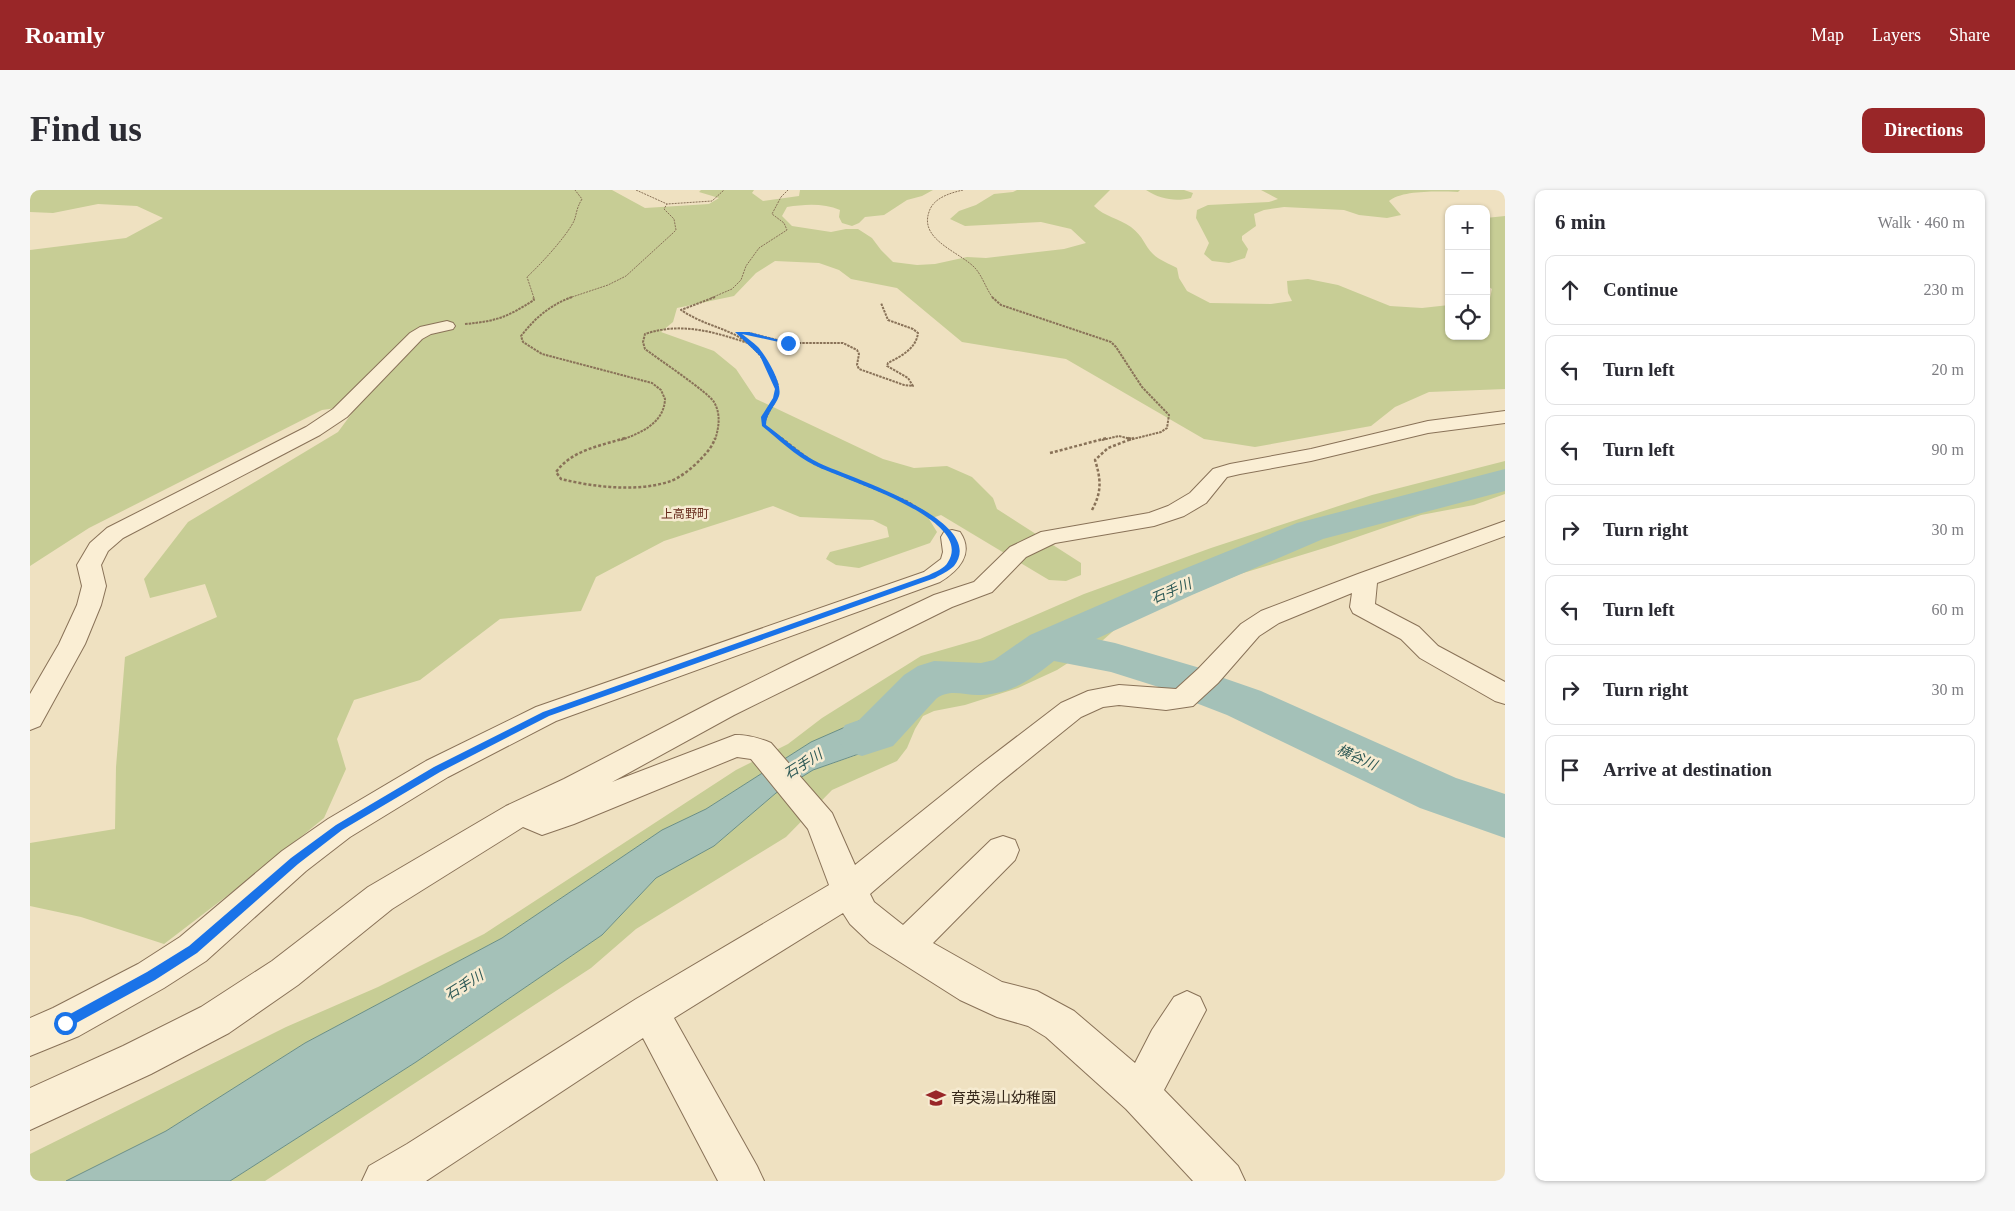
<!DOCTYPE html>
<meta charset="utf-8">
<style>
body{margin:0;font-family:"Times New Roman","Noto Sans JP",serif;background:#f7f7f7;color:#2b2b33}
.controls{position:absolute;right:15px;top:15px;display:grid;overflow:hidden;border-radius:10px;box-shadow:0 1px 4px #0004}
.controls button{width:45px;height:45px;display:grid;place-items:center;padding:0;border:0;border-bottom:1px solid #e1e1e2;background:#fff;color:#2b2b33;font:25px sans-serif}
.stop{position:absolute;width:15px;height:15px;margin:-11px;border:4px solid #1a73e8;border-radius:50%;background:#fff}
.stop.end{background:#1a73e8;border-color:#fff;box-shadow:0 1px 5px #0008}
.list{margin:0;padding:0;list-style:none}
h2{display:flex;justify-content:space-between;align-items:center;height:65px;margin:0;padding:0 20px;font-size:21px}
h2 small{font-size:16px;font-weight:400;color:#7c7c81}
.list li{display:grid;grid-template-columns:32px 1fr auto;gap:15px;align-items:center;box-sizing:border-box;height:70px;margin:0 10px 10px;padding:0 10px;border:1px solid #e1e1e2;border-radius:10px}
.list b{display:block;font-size:19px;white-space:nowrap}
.list em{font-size:16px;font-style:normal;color:#7c7c81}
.icon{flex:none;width:28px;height:28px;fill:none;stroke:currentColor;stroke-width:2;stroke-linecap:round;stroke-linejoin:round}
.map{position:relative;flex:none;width:1475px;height:991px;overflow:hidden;border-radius:10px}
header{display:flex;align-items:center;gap:30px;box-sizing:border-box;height:70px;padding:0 25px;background:#992628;color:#fff}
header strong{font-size:24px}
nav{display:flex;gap:28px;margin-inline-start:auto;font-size:18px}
.intro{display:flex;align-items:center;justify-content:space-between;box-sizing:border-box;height:120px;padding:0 30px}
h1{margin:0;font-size:35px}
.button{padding:12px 22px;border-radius:10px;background:#992628;color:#fff;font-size:18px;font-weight:700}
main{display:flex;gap:30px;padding:0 30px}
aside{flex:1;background:#fff;border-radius:10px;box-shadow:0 1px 4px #0004}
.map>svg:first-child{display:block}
.green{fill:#c7cd95}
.water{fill:#a4c1b8;stroke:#6a8f86}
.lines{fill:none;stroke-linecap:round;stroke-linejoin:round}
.river{fill:#a4c1b8;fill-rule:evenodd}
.minor-casing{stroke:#897258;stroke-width:2}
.path-far2{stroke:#897258;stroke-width:1;stroke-dasharray:2 1;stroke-linecap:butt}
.path-far1{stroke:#897258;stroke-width:2;stroke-dasharray:2.5 1;stroke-linecap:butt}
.path{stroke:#897258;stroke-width:2.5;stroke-dasharray:3 2;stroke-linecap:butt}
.minor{fill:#faeed4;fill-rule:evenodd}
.route{fill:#1a73e8}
.labels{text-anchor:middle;stroke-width:5;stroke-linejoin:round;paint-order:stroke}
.far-quarter-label{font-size:12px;fill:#662a1b;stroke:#f6ebd1}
.water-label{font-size:14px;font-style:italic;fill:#2c5855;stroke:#f6ebd1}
.near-poi-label{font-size:15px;fill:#382a1d;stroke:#f6ebd1;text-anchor:start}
</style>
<header>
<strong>Roamly</strong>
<nav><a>Map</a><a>Layers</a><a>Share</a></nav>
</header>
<div class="intro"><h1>Find us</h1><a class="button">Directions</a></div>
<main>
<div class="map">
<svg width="1475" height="991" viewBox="0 0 1475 991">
<rect width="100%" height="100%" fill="#efe1c1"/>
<path class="green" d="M0,0H582L615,18L679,14L689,8L669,2L671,0H724L722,3L733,11L769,6L770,0H903L892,6L877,10L854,25L835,27L829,33L822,36L812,33L809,27L810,20C794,13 775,14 757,17L752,26L762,36L801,42L816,39H828L842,48L851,60L863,72L887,75L905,74L937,67L956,68L1034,59L1056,53L1041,39L1011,32L935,36L920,29L929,21L946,15L964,4L983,2L987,0H1080L1064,16C1075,27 1088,28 1101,37C1114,47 1114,55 1123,64C1129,70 1140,74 1147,78L1149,88L1157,101L1180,113L1241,114L1262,111L1258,103L1257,91L1278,89L1308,95L1360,116L1392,118L1419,115V146H1456V109L1460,108L1462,99L1456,95V28L1475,26V199L1399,202L1365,217L1341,236L1225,257L1174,249L1036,169L932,152L867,98L821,89L809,80L789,73L745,71L726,83L704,106L647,118L643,132L631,142L684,161L706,179L726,209L853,269L884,278L917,276L942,287L963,308L967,319L1051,373V385L1036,391L1019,390L911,325L899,329L907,342L900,353L829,378L806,375L796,369L800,362L859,347L857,337L843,330L770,327L743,316L634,351L566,387L551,421L470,429L390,490L324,510L307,549L316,579L294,628L223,686L134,754L51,727L0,716V653L85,639L86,577L95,467L187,427L175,394L120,408L114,389L158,332L308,242L328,215L292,220L59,338L0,376V60L96,48L133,28L107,16L68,14L23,23L0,22Z
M1116,0H1154L1163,3L1161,8C1145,12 1130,9 1116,0Z
M1231,0H1430L1428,2C1410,1 1371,0 1359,11L1371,25L1357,28L1329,25L1314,20L1254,17L1234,20L1224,24L1226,36L1212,46V50L1218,59L1215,68L1199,73L1182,71L1174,64L1179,53L1166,28L1167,20L1178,15L1239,12L1248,9Z
M1475,271V304L1444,315L1391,325L1301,356L1210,384L1090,435L1072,451L1027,480L988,498L935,515L904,521L893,526L885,539L877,558L867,571L802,600L756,647L606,739L561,778L235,991H200L386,872L572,745L626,688L684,656L746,603L783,580L845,559L879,510L781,552L676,619L632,640L472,748L275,853L136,941L36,991H0V964L256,837L348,797L454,744L706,580L758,554L792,528L891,466L950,449L1054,404L1181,358L1342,305Z"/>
<path class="water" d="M879,509L863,552L783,580L746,603L684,656L626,688L572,745L386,872L200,991H36L136,941L275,853L472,748L632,640L676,619L781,552Z"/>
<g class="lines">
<path class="river" d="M1475,279V301L1293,349L1162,405L1066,449L1085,453L1170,478L1175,486L1182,484L1231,501L1426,588L1475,604V648L1390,618L1197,525L1166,513L1160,503L1154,505L1081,482L1024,471C1000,490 983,503 951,505C935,506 920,498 906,509L863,556L832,566L815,561L807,548L815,535L829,530L874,485L888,476L904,471L951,473L964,470L1000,445L1134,387L1267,333Z"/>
<defs>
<path id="minor" d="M417,131L423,133L425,136L423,139L401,144L392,149L317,227L290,245L93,348L78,361L71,375L76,396L71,415L55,454L10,536L0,540V504L29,454L47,415L52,396L47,375L60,353L77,338L276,237L303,219L380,143L390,137Z
M1475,221V233L1398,243L1281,271L1210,284L1197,287L1176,313L1154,326L1124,336L1025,353L996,367L962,402L922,417L783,486L704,525L582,592L705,545C719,545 729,548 741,553L802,623L825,675L946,578L1031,513L1058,501L1089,495L1146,499L1168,479L1211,434L1231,421L1328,384L1475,331V346L1347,393L1345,414L1389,437L1408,456L1475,492V514L1465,511L1390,468L1371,449L1323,423L1320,417L1322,403L1249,433L1229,446L1188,493L1163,516L1136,520L1089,515L1073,517L1051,527L968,594L840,704L844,712L873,735L961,650L973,646L985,650L989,660L985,670L903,753L972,792L1007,801L1044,821L1105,873L1122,840L1144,807L1157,801L1170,807L1176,820L1134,900L1208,976L1215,991H1163L1096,919L1016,847L998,836L967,827L930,810L840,753L820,734L813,723L644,828L727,976L734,991H688L613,848L396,991H332L339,976L377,954L606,809L799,695L778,639L721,569L707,567L544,634L512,645L493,637L362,719L268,795L199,843L121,884L0,940V898L93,856L171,817L242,771L338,697L476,616L534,589L684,511L763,472L904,405L944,392L980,357L1011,342L1119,323L1138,316L1160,303L1183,279L1200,274L1281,259L1398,231Z
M922,340L930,342C945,364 928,381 910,392L526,531L418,587L320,647L276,681L176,771L134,798L49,846L0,866V828L23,818L108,774L150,747L252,661L298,629L396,571L506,517L894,382L911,369L913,362L911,347L914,342Z"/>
</defs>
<use href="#minor" class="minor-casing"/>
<path class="path-far2" d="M606,0L637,14
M933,0C920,3 903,8 899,22C889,50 930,62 945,78C953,87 956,99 963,108
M504,108L497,87C510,75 536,47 544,31C547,23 546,19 552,9L545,0
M539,108L578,95L596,86L643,43L646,40L644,29L634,19L637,14L682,11L694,0
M681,108L702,99L711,90L716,76L729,58L757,40L754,33L742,24L751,7L758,0"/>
<path class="path-far1" d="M542,107C520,115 505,128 491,146L493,152L512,164L622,193L631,200L635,209C634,233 611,243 591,250
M685,107L651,120C686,143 712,136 737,175C742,182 748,190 748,199C748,212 736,222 734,235L753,250
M962,107L971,115L1081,152L1086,157L1112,197L1139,225L1137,238L1131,242L1099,250
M435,134C468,131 477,127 504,110L503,107
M707,143H719L759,153H813L827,160L829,164L827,175L829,179L874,195L883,196L878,188L857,176L858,173C871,166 886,159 888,143L883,139L858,130L851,113
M685,250C689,237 691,224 684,212C679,203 627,168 615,159L613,152L615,144C653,131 687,143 724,155
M1072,250L1089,246L1101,249"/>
<path class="path" d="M595,248C570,256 542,260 526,282L531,289C564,297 605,302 638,292C649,289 662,278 670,270C676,263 682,258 685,248
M751,248L785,274L878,312L908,332
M1098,248L1101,249
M1020,263L1077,248
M1062,320C1072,302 1071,289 1065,270L1078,258L1104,248"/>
<use href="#minor" class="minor"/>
</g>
<path class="route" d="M705,142H719L761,153L758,154L712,144C717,148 723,152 728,157C736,166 753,194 749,206C745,217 736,223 736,235C753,247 770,264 789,273C815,286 960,330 924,376C919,381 910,385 905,388L519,526L410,582L312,640L268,674L167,763L125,790L39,837L35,838L31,837L29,833L31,829L117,782L159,756L261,668L306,635L404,577L513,522L899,385C905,382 915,378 918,372C946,328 810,289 784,275C766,266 748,249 732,236L731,227L743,208L745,199L730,166Z"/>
<defs>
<symbol id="school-bare" viewBox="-9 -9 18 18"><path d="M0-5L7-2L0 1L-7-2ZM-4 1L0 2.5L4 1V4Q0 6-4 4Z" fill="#992628" stroke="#f6ebd1" stroke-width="2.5" paint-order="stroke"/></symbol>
</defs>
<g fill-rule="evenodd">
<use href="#school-bare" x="892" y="894" width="28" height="28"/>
</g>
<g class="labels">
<g class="far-quarter-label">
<text x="655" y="328">上高野町</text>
</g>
<g class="water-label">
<text transform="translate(1141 401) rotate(-23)" y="5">石手川</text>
<text transform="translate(1327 567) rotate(24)" y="5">横谷川</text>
<text transform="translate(773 574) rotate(-32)" y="5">石手川</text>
<text transform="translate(434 795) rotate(-32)" y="5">石手川</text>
</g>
<g class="near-poi-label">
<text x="921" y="913">育英湯山幼稚園</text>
</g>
</g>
</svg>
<div class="controls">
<button>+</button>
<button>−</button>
<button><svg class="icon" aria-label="locate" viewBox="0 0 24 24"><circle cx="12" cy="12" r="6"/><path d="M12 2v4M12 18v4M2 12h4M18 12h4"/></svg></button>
</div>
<div class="stop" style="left:35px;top:833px"></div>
<div class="stop end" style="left:758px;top:153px"></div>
</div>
<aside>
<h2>6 min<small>Walk · 460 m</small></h2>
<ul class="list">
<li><svg class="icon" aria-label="ahead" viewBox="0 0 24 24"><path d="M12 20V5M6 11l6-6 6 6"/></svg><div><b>Continue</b></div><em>230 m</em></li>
<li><svg class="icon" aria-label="left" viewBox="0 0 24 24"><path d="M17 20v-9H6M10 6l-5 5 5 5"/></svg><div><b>Turn left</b></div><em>20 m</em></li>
<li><svg class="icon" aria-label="left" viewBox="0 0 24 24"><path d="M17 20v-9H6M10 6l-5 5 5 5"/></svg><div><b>Turn left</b></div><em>90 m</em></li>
<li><svg class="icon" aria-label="right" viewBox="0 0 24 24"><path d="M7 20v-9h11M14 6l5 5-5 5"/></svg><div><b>Turn right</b></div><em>30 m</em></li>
<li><svg class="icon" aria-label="left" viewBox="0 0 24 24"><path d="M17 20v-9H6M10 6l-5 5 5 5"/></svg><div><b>Turn left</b></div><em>60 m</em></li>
<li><svg class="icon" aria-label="right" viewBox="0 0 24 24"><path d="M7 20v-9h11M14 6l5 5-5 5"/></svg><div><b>Turn right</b></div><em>30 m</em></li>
<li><svg class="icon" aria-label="arrive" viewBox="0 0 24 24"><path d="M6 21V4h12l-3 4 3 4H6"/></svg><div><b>Arrive at destination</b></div></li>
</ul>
</aside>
</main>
